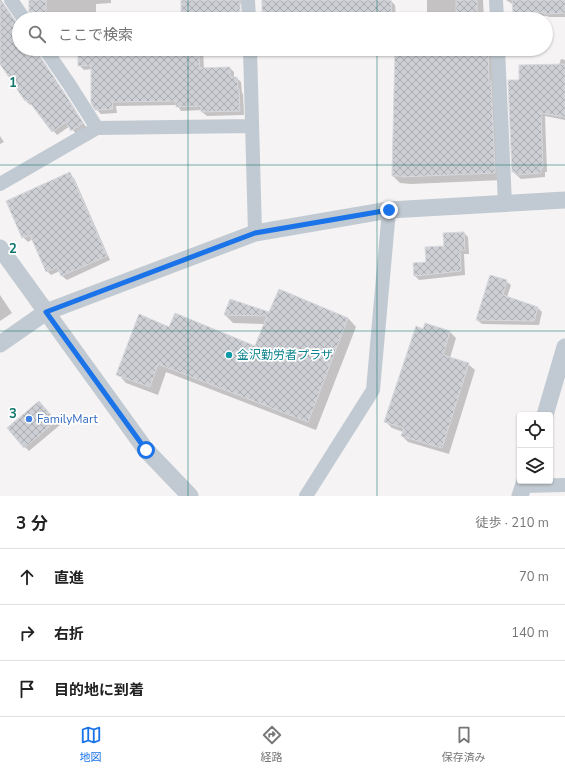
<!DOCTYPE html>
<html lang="ja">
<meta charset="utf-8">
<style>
body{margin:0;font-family:"Nunito Sans","Noto Sans JP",sans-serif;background:#f6f6f6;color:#222}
.controls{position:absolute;right:12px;bottom:12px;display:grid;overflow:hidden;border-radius:4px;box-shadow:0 1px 3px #0004}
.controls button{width:36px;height:36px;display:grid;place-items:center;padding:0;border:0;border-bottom:1px solid #e0e0e0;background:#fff;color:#222;font:20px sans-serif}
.stop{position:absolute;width:12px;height:12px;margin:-9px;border:3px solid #1a73e8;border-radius:50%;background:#fff}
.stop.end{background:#1a73e8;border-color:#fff;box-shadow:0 1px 4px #0008}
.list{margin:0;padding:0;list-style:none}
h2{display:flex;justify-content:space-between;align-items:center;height:52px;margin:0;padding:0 16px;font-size:17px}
h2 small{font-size:13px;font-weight:400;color:#767676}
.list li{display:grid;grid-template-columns:26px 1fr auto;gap:12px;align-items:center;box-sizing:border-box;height:56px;padding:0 16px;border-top:1px solid #e0e0e0}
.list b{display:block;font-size:15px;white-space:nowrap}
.list em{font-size:13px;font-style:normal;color:#767676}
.icon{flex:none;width:22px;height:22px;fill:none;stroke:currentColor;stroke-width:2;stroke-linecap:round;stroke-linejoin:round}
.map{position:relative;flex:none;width:565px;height:496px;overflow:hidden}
.search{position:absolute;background:#fff;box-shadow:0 1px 3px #0004;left:12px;right:12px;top:12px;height:44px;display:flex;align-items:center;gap:10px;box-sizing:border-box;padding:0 14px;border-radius:22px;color:#767676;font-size:15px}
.sheet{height:220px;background:#fff}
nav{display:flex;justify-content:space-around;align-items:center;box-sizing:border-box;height:56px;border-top:1px solid #e0e0e0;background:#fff;font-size:11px;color:#767676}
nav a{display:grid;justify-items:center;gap:2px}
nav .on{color:#1a73e8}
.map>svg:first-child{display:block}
.shadow{fill:#0003}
.building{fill:url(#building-cross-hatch);stroke:#d7d9de}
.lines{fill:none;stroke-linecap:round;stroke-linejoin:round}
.minor{stroke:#c1cad2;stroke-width:14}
.tertiary{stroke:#c1cad2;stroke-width:17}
.route{stroke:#1a73e8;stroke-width:5}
.grid{fill:none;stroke:#0f766e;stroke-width:1;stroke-opacity:0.55}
.culture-dot{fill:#0f9aa8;stroke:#fff;stroke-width:1.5}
.shop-dot{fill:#3f7fe0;stroke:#fff;stroke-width:1.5}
.labels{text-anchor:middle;stroke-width:3.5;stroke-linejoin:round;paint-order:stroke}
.culture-label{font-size:12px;fill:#0d838f;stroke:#fff;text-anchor:start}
.shop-label{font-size:12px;fill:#366cbe;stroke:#fff;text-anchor:start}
.grid-label{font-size:13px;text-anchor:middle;font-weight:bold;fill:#0f766e;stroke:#fff;stroke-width:3.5;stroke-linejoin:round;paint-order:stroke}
</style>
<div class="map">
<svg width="565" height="496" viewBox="0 0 565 496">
<defs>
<pattern id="building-cross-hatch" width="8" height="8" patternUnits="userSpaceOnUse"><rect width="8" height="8" fill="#cdcfd5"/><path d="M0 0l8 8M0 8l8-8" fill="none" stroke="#a8abb0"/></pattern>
</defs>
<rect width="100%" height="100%" fill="#f5f3f3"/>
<path class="shadow" d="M30,0H111V3L96,4V15L85,16L81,13L57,14V15H50V18H36L32,13Z
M182,0H241V4L237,5V16L201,17V19H182Z
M263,0L391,1L395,5L396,19H263Z
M427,0H483L484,19H420V14L427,13Z
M506,0H565V17H549L547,16L518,17L514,13V5Z
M0,2L19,38V49H35L71,103L86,127L76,134L70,126L57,135L32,104L30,105L26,101L0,62Z
M79,49H203L204,69L230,68L234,72V78H237L241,82L242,93L243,94L244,115L207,116L202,112V110L181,111L177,105L116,106L117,113L101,114L96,109L92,69L84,70L79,65Z
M396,49H494L502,180L411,184L400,183L393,176Z
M561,59L565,60V120L545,116L547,172H545V177L521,179L513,172L520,81L559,65Z
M0,136L4,142L0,144Z
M69,174L74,178L110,260L67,280L62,276L60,271L51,275L47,271L33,239L28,242L23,237Z
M464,233L468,237L469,254H464L465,275L419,280L415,276L414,264L427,263L445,246Z
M506,281L511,285L507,297L538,308L542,312L539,325L482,324L477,320Z
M0,295L12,313L0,321Z
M231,300L270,313L348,318L356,327L316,430L166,372L158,395L126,383L118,374L170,329L255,348L265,324L233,323L225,315Z
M426,324L450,332L456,338L450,358L468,364L475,370L449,454L408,442L402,436L403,432L392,428L386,422Z
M43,406L60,425L29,451L25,447Z"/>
<path class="building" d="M0,0H1L19,26V49H35L67,97L83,123L71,131L66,122L52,132L28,100L25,101L0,64Z
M29,0H46V14H31L29,12Z
M181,0H240V12L181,14Z
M262,0H391L392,19H262Z
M456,0H477V19H456Z
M512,0H565V13L544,14V12L513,14Z
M78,49H198L200,68L230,67V77H237L238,89H239L240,111L201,112V106L176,107V101L112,102L113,109L95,110L91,103V65L78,66Z
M395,49H488L489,81H491L495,173L402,177V176H392Z
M565,64V117L541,113L543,168H541V173L516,175V172H512L508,80H519V65Z
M70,172L107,256L61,276L57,267L46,272L30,235L22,238L6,201Z
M464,232L465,250H460L461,271L414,276L413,263L426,262L425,247L444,246L443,233Z
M490,275L507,280L503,295L538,307L534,321L476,320Z
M279,289L348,318L308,422L158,364L150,387L116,375L139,314L169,327L175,313L255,346L267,316L224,315L230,299L269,312Z
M425,323L450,331L443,355L469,363L442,448L401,436L404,428L384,422L416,326L423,329Z
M39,401L56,421L24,448L7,428Z"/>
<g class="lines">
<path class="minor" d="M11,0L24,19
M248,0L249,19
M496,0L497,19
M45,49L69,84L97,128
M250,49L255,233
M498,49L505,204
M0,184L97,128L252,126
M524,486L565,485
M306,496L373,390L389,210"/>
<path class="tertiary" d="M0,248L146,450L190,496
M0,344L46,312L255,233L389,210L565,200
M545,415L565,347
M520,496L525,481"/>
</g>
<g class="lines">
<path class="route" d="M146,450L46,312L255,233L389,210"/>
</g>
<path class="grid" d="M188,0V19M377,0V19M188,49V496M377,49V496M0,165H565M0,331H565"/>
<circle class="culture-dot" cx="229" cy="355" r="4"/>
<circle class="shop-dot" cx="29" cy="419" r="4"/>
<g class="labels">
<g class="culture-label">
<text x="237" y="359">金沢勤労者プラザ</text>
</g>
<g class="shop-label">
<text x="37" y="423">FamilyMart</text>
</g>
</g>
<g class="grid-label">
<text x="13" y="87">1</text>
<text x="13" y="253">2</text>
<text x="13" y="418">3</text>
</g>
</svg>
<div class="controls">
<button><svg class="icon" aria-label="locate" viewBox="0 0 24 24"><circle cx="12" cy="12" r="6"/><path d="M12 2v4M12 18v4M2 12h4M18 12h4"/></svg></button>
<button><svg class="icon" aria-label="layers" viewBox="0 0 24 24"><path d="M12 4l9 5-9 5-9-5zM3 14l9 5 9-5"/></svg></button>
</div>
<div class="stop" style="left:146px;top:450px"></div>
<div class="stop end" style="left:389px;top:210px"></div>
<div class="search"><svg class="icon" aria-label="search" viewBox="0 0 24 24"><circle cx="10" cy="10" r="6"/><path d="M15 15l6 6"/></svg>ここで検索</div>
</div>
<section class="sheet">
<h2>3 分<small>徒歩 · 210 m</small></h2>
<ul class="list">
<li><svg class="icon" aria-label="ahead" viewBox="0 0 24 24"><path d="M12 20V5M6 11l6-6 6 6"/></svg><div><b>直進</b></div><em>70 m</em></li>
<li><svg class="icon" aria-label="right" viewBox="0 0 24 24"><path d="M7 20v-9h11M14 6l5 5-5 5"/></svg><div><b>右折</b></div><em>140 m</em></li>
<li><svg class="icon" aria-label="arrive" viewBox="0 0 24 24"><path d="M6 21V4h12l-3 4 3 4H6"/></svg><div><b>目的地に到着</b></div></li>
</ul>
</section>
<nav>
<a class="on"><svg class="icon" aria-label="map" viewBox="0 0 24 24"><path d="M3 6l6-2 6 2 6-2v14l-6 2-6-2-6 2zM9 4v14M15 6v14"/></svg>地図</a>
<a><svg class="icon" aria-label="directions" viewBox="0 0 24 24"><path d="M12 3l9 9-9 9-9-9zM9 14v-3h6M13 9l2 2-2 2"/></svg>経路</a>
<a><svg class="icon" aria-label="saved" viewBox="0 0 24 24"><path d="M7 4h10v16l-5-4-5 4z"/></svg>保存済み</a>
</nav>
